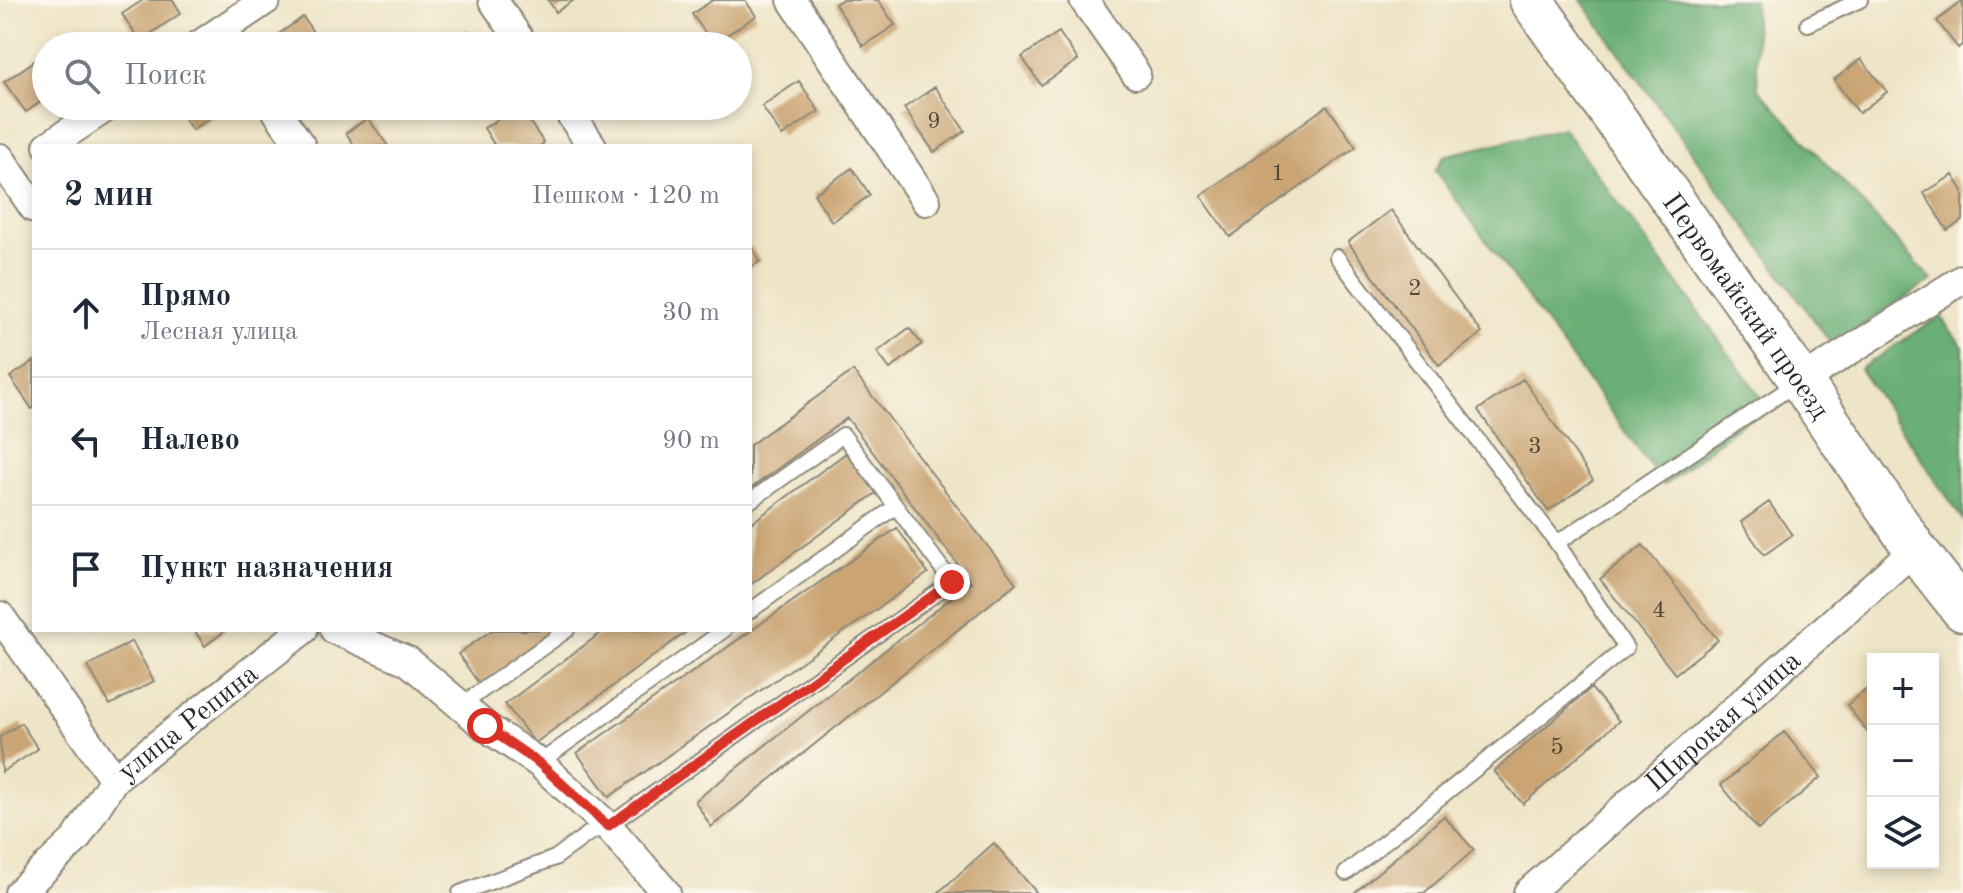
<!DOCTYPE html>
<html lang="ru">
<meta charset="utf-8">
<style>
body{margin:0;font-family:"Old Standard TT",serif;background:#f2f2f3;color:#1f2937}
.controls{position:absolute;right:24px;bottom:24px;display:grid;overflow:hidden;border-radius:0px;box-shadow:0 4px 12px #0003}
.controls button{width:72px;height:72px;display:grid;place-items:center;padding:0;border:0;border-bottom:2px solid #e0e1e3;background:#fff;color:#1f2937;font:40px sans-serif}
.stop{position:absolute;width:24px;height:24px;margin:-18px;border:6px solid #d93025;border-radius:50%;background:#fff}
.stop.end{background:#d93025;border-color:#fff;box-shadow:0 2px 8px #0008}
.list{margin:0;padding:0;list-style:none}
h2{display:flex;justify-content:space-between;align-items:center;height:104px;margin:0;padding:0 32px;font-size:34px}
h2 small{font-size:26px;font-weight:400;color:#747a83}
.list li{display:grid;grid-template-columns:52px 1fr auto;gap:24px;align-items:center;box-sizing:border-box;height:128px;padding:0 32px;border-top:2px solid #e0e1e3}
.list b{display:block;font-size:30px;white-space:nowrap}
.list p{margin:0;font-size:26px;white-space:nowrap;color:#747a83}
.list em{font-size:26px;font-style:normal;color:#747a83}
.icon{flex:none;width:44px;height:44px;fill:none;stroke:currentColor;stroke-width:2;stroke-linecap:round;stroke-linejoin:round}
.map{position:relative;flex:none;width:1963px;height:893px;overflow:hidden}
.search{position:absolute;background:#fff;box-shadow:0 4px 12px #0003;left:32px;top:32px;width:720px;height:88px;display:flex;align-items:center;gap:20px;box-sizing:border-box;padding:0 28px;border-radius:44px;color:#747a83;font-size:30px}
.panel{position:absolute;background:#fff;box-shadow:0 4px 12px #0003;left:32px;top:144px;width:720px;height:488px;border-radius:0px}
.map>svg:first-child{display:block}
.forest{fill:#6aaf74;stroke:#4a6d50;stroke-width:2}
.building{fill:#caa473}
.lines{fill:none;stroke-linecap:round;stroke-linejoin:round}
.service-casing{stroke:#8c8878;stroke-width:18}
.minor-casing{stroke:#8c8878;stroke-width:32}
.primary-casing{stroke:#8c8878;stroke-width:46}
.service{stroke:#fff;stroke-width:14}
.minor{stroke:#fff;stroke-width:28}
.primary{stroke:#fff;stroke-width:42}
.route{stroke:#d93025;stroke-width:10}
.labels{text-anchor:middle;stroke-width:6;stroke-linejoin:round;paint-order:stroke}
.number-label{font-size:24px;fill:#53493d}
.street-label{font-size:28px;fill:#2b2b2b;stroke:#fbf7ec}
</style>
<div class="map">
<svg width="1963" height="893" viewBox="0 0 1963 893">
<rect width="100%" height="100%" fill="#fbf7ec"/>
<filter id="ink" filterUnits="userSpaceOnUse"><feTurbulence type="fractalNoise" baseFrequency=".0125" numOctaves="2"/><feDisplacementMap in="SourceGraphic" scale="16" xChannelSelector="R" yChannelSelector="G"/><feConvolveMatrix kernelMatrix="1 2 1 2 8 2 1 2 1" color-interpolation-filters="sRGB"/></filter>
<filter id="wash" filterUnits="userSpaceOnUse"><feTurbulence type="fractalNoise" baseFrequency=".006" numOctaves="4" result="noise"/><feDisplacementMap in="SourceGraphic" scale="32" xChannelSelector="R" yChannelSelector="G"/><feGaussianBlur stdDeviation="1.8" result="paint"/><feColorMatrix in="noise" values="0 0 0 0 0 0 0 0 0 0 0 0 0 0 0 0 0 1.4 0 .05"/><feComposite in="paint" operator="in"/></filter>
<g filter="url(#wash)">
<rect width="100%" height="100%" fill="#eee4c6"/>
<path class="forest" d="M1581,0H1754L1758,89L1932,280L1832,345Z
M1563,128L1766,404L1664,485L1435,171L1444,156Z
M1940,316L1963,347V520L1860,369Z"/>
<g id="blocks">
<path class="building" d="M143,0H173L181,13L140,41L122,14Z
M548,0H574L556,12Z
M713,0H745L756,16L713,44L692,14Z
M841,0H878L895,25L863,46L835,4Z
M1963,0V44L1958,48L1937,21Z
M303,17L322,46H287L279,34Z
M468,31L478,46H447Z
M1059,32L1078,60L1041,85L1022,57Z
M46,53V98L26,112L4,82Z
M1861,59L1887,92L1859,113L1834,80Z
M799,81L819,111L782,136L762,106Z
M935,87L965,131L934,152L904,108Z
M176,106H228L192,130Z
M519,106L544,143L539,146H495L484,128Z
M1327,106L1356,147L1230,237L1201,196Z
M368,118L388,146H355L346,133Z
M852,168L870,195L832,222L814,194Z
M1953,175L1963,191V220L1947,230L1924,193Z
M1391,210L1482,333L1439,365L1348,242Z
M750,245L760,261L750,268Z
M909,328L922,344L890,369L877,352Z
M34,361V408L32,409L10,377Z
M853,371L1016,583L711,827L695,801L971,582L847,418L750,489V445Z
M1523,379L1593,480L1548,511L1478,410Z
M846,453L876,493L750,585V524Z
M1769,502L1792,535L1764,555L1741,522Z
M897,528L928,573L609,797L577,753Z
M1643,545L1718,640L1675,674L1600,579Z
M194,630H226L205,646Z
M492,630H555L480,685L458,654Z
M605,630H689L535,743L505,704Z
M132,641L154,681L110,705L88,666Z
M1873,684V739L1847,705Z
M1591,688L1619,721L1523,804L1494,771Z
M21,723L38,749L2,772L0,737Z
M1784,732L1821,777L1758,830L1721,785Z
M1444,816L1474,850L1424,893H1354Z
M994,843L1037,893H938Z"/>
</g>
</g>
<g filter="url(#ink)">
<use href="#blocks" fill-opacity="0" stroke="#8c8878" stroke-width="2"/>
<g class="lines">
<defs>
<path id="service" d="M1808,24L1860,0
M1337,257L1557,543L1626,648L1346,873
M1557,543L1797,383
M750,611L895,507
M460,706L567,630
M539,763L724,630
M460,893L555,858L588,834L608,826L952,582L843,435L750,501"/>
<g id="minor">
<path d="M493,0L524,46"/>
<path d="M792,0L926,201"/>
<path d="M1084,0L1136,74"/>
<path d="M198,46L266,0"/>
<path d="M273,106L301,146"/>
<path d="M565,106L592,146"/>
<path d="M48,146L108,106"/>
<path d="M0,158L34,208"/>
<path d="M1801,381L1963,279"/>
<path id="s1" d="M0,616L114,779L303,630"/>
<path d="M335,630L408,661L485,726L539,763L608,826L666,893"/>
<path d="M19,893L76,839L114,779"/>
<path id="s2" d="M1528,893L1915,549"/>
</g>
<g id="primary">
<path id="s3" d="M1531,0L1801,381L1915,549L1963,610"/>
</g>
</defs>
<use href="#service" class="service-casing"/>
<use href="#minor" class="minor-casing"/>
<use href="#primary" class="primary-casing"/>
<use href="#service" class="service"/>
<use href="#minor" class="minor"/>
<use href="#primary" class="primary"/>
</g>
</g>
<g class="lines" filter="url(#ink)">
<path class="route" d="M485,726L539,763L608,826L952,582"/>
</g>
<g class="labels">
<g class="number-label">
<text x="934" y="128">9</text>
<text x="1278" y="180">1</text>
<text x="1415" y="295">2</text>
<text x="1535" y="453">3</text>
<text x="1659" y="617">4</text>
<text x="1557" y="754">5</text>
</g>
<g class="street-label">
<text dy="10" stroke="none"><textPath href="#s3" startOffset="374">Первомайский проезд</textPath></text>
<text dy="10" stroke="none"><textPath href="#s1" startOffset="292">улица Репина</textPath></text>
<text dy="10" stroke="none"><textPath href="#s2" startOffset="260">Широкая улица</textPath></text>
</g>
</g>
</svg>
<div class="controls">
<button>+</button>
<button>−</button>
<button><svg class="icon" aria-label="layers" viewBox="0 0 24 24"><path d="M12 4l9 5-9 5-9-5zM3 14l9 5 9-5"/></svg></button>
</div>
<div class="stop" style="left:485px;top:726px"></div>
<div class="stop end" style="left:952px;top:582px"></div>
<div class="search"><svg class="icon" aria-label="search" viewBox="0 0 24 24"><circle cx="10" cy="10" r="6"/><path d="M15 15l6 6"/></svg>Поиск</div>
<section class="panel">
<h2>2 мин<small>Пешком · 120 m</small></h2>
<ul class="list">
<li><svg class="icon" aria-label="ahead" viewBox="0 0 24 24"><path d="M12 20V5M6 11l6-6 6 6"/></svg><div><b>Прямо</b><p>Лесная улица</p></div><em>30 m</em></li>
<li><svg class="icon" aria-label="left" viewBox="0 0 24 24"><path d="M17 20v-9H6M10 6l-5 5 5 5"/></svg><div><b>Налево</b></div><em>90 m</em></li>
<li><svg class="icon" aria-label="arrive" viewBox="0 0 24 24"><path d="M6 21V4h12l-3 4 3 4H6"/></svg><div><b>Пункт назначения</b></div></li>
</ul>
</section>
</div>
